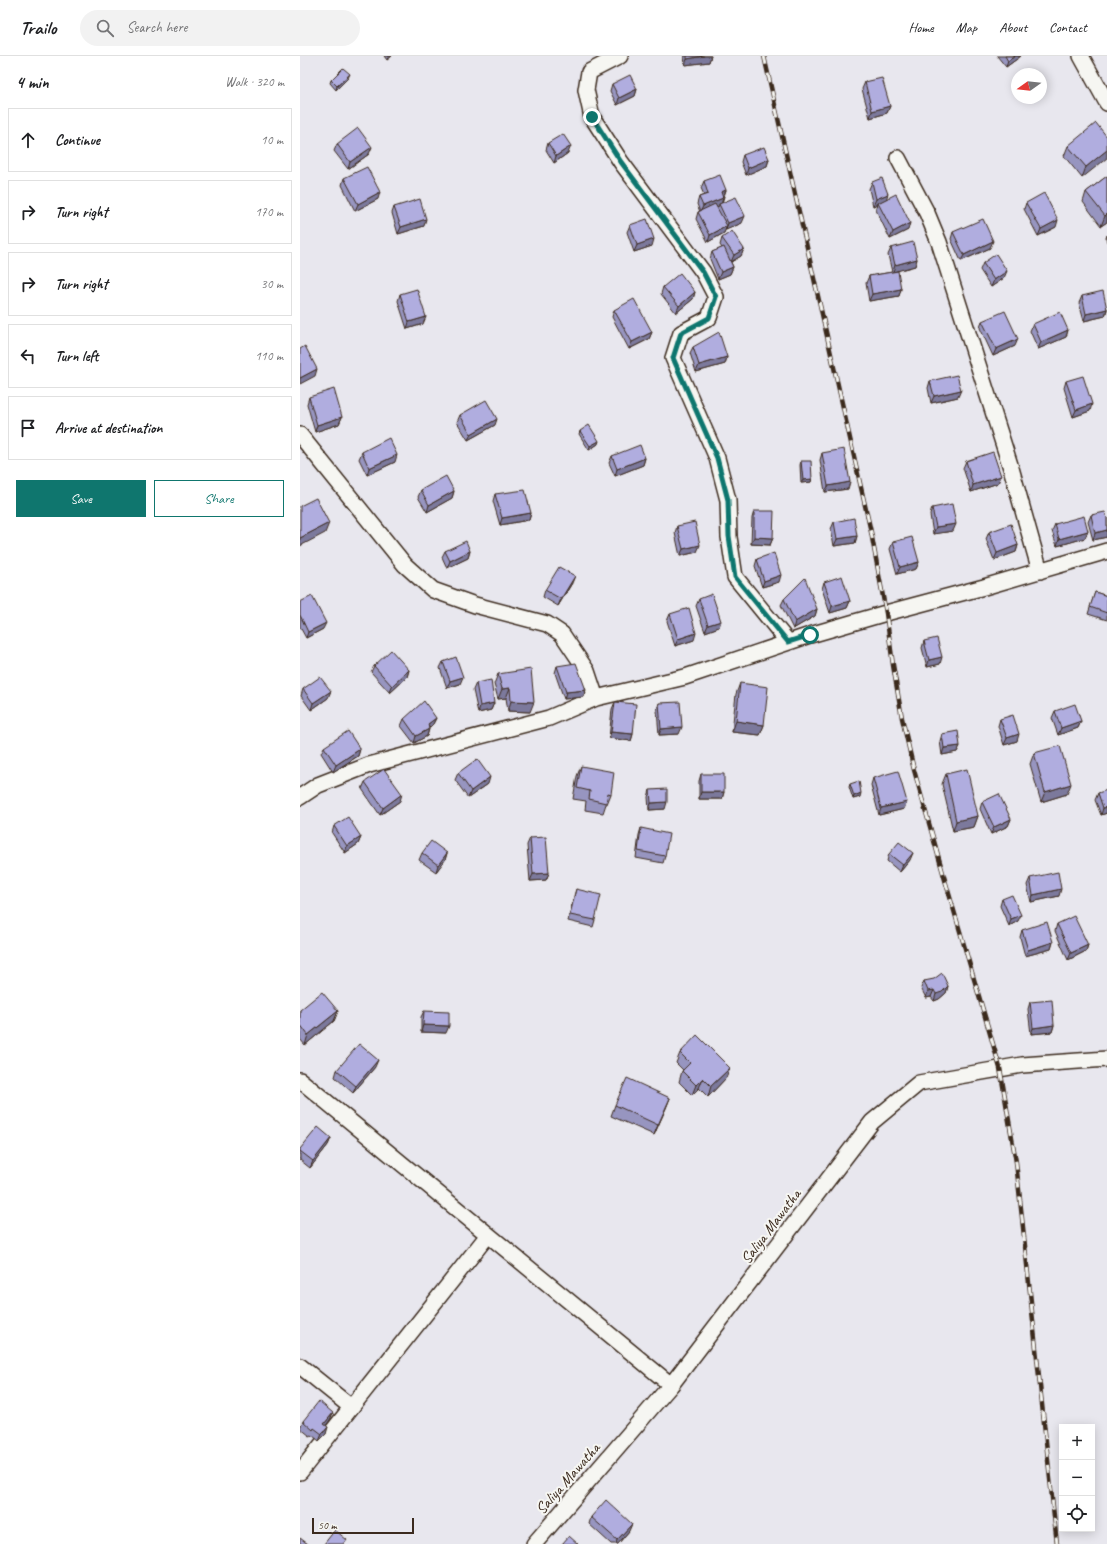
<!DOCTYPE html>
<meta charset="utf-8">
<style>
body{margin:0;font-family:Caveat,sans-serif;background:#f2f2f2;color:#202124}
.controls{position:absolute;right:12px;bottom:12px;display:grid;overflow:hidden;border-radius:0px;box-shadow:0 2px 10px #0003}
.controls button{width:36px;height:36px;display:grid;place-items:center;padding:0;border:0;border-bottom:1px solid #e0e0e0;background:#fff;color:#202124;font:20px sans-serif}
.compass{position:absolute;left:711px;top:12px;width:36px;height:36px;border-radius:50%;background:#fff;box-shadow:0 2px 10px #0003;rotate:255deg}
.scale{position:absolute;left:12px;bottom:10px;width:102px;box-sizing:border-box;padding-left:4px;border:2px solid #3b2a1e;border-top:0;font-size:11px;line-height:14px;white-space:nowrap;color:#3b2a1e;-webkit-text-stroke:3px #f6f6f2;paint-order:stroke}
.stop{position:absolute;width:12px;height:12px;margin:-9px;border:3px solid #0f766e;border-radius:50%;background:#fff}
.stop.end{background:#0f766e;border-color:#fff;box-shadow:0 1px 4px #0008}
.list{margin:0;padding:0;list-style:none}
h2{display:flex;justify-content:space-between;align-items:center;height:52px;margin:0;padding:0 16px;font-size:17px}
h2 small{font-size:13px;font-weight:400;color:#757577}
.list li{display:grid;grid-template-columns:26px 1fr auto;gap:12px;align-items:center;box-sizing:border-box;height:64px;margin:0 8px 8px;padding:0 8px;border:1px solid #e0e0e0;border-radius:0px}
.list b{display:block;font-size:15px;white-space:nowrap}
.list em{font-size:13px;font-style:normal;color:#757577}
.actions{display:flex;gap:8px;padding:12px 16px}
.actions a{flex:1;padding:9px 0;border:1px solid #0f766e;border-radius:0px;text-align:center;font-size:14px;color:#0f766e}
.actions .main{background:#0f766e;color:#fff}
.icon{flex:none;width:22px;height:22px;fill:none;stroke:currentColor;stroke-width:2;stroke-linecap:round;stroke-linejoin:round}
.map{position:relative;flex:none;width:807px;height:1488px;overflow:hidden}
header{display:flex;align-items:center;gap:24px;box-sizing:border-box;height:56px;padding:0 20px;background:#fff;border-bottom:1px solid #e0e0e0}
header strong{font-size:19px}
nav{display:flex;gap:22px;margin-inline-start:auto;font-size:14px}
.search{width:280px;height:36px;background:#f2f2f2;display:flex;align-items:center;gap:10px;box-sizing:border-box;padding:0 14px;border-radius:22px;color:#757577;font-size:15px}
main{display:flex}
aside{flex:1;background:#fff}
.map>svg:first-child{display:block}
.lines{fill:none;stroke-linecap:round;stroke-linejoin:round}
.minor-casing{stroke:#3b2a1e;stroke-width:18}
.minor{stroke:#f6f6f2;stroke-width:15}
.rail-casing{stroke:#3b2a1e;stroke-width:4.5}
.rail{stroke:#f6f6f2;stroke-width:3;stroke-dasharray:9;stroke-linecap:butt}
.wall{fill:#9795c0;stroke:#3b2a1e}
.shaded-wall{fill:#7b799c;stroke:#3b2a1e}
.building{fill:#b0addf;stroke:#3b2a1e}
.route{stroke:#0f766e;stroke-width:5}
.labels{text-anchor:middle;stroke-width:4;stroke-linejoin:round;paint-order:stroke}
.street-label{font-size:16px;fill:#3b2a1e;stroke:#f6f6f2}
</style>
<header>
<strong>Trailo</strong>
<div class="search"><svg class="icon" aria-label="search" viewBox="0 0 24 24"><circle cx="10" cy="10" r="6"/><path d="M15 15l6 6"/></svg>Search here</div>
<nav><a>Home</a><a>Map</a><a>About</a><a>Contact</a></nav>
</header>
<main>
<aside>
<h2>4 min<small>Walk · 320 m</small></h2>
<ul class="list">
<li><svg class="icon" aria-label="ahead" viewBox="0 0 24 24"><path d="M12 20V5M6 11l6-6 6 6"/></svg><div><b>Continue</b></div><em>10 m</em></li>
<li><svg class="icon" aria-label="right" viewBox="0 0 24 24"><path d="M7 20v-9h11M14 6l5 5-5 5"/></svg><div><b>Turn right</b></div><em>170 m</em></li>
<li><svg class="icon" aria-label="right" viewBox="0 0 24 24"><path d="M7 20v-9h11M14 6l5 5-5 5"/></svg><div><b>Turn right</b></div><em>30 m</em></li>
<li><svg class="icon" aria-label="left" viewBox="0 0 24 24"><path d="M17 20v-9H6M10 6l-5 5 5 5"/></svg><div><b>Turn left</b></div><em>110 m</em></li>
<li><svg class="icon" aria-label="arrive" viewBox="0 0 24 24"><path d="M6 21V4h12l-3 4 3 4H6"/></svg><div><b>Arrive at destination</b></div></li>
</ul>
<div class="actions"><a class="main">Save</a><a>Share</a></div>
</aside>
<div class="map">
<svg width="807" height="1488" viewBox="0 0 807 1488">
<rect width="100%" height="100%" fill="#e8e7ee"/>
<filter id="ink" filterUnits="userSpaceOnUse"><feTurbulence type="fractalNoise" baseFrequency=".025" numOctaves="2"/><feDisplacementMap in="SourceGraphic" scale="8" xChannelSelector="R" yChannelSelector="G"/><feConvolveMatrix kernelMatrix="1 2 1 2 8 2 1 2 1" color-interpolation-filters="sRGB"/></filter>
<g filter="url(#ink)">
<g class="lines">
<defs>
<path id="minor" d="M320,0L289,16L286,34L292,61L321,106L403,216L416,241L409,262L381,277L373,302L417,402L428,444L429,481L435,521L488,586
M781,0L807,47
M598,102L627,157L639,186L711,412L740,515
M0,379L105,509L133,534L175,549L247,568L262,578L287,615L296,642
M0,741L18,729L69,709L249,662L296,642L385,621L510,579L586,557L684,531L807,495
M0,1024L371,1329
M0,1310L51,1351
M0,1416L188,1179
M234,1488L371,1329L572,1066L619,1027L722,1009L807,1003"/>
</defs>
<use href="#minor" class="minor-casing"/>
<use href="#minor" class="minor"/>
<defs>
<path id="rail" d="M464,0L571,476L586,557L593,609L602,662L614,714L645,824L700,1012L716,1106L757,1488"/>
</defs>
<use href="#rail" class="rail-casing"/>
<use href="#rail" class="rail"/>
</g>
<path class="wall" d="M84,0H92L87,4Z
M384,0H411L409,6L385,9Z
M697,0H721L706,11Z
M48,22L36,34L30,27L31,24Z
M565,26L590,50L587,57L570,62L562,33Z
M312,28L337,33L335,40L317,49L310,35Z
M807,81L782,122L764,100L768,90Z
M248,87L268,97L254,107L246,94Z
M37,88L69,98L48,113L34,95Z
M443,99L469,103L467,110L446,119L441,106Z
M807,120V166L801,170L783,146L786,136Z
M44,122L78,143L55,155L42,129Z
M404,125L426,134L422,147L442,167L425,174L424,177L408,186L396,163L398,156H400L397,148L399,141L404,139L401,132Z
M572,126L587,143L608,174L590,183L576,154L578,148L573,150L569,133Z
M726,147L756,171L738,180L724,153Z
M94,151L124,170L98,178L92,157Z
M330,169L352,190L334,196L327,176Z
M653,176L690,192L661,205L651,183Z
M807,179V186L806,182Z
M422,182L444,193L441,200L431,206L430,204L433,211L430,218L418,223L410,203L412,196L422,192L420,189Z
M591,192L617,203L615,210L595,215L601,233L599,240L569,245L566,227L569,220L592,216L588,199Z
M683,207L704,222L691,231L680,214Z
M363,231L395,236L393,243L376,257L361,238Z
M100,238L123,268L107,273L98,245Z
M782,240L807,252V254L805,260L784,265L779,247Z
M314,254L352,276L349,283L329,293L312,261Z
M682,265L715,290L693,300L680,272Z
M733,268L768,274L766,281L738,293L730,275Z
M393,291L427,301L425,308L396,316L390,297Z
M630,325L658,341L631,347L628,332Z
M766,325L790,355L773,361L764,332Z
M9,341L42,361L39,368L15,376L7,348Z
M160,359L195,369L168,384L157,366Z
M280,375L298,388L289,394L279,378Z
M62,396L95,406L67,419L59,403Z
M522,397L548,433L525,436L520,404Z
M312,400L345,402L343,409L315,420L309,407Z
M501,405L512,423L511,426L501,427L500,409Z
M666,405L701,420L698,427L671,436L663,412Z
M121,434L154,435L152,442L127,456L118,441Z
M195,438L231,457L229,464L200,469L193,445Z
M632,452L653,475L633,478L630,459Z
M454,455L473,482L470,489L451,488L452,462Z
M791,459L807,462V481L793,484L788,466Z
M534,466L557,480L555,487L534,490L531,473Z
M755,468L788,475L785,482L757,490L752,475Z
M377,470L397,496L380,500L375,477Z
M689,476L718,489L716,496L694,504L686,483Z
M593,486L619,506L616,513L597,518L590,493Z
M145,495H170L168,502L147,512L142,501Z
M457,503L479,526L462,531L455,510Z
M524,526L550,545L547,552L530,557L522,533Z
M272,527L258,550L243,541L245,534Z
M795,536L807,540V564L788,558Z
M399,543L419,571L405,576L396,550Z
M484,543L517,553L515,560L493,573L481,549Z
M0,546L23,573L6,582L0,571Z
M370,558L394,584L375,590L367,565Z
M624,585L640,608L627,611L622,592Z
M143,606L160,628L147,632L140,612Z
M74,610L109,614L107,621L90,637L71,616Z
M257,610L283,641L264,643L255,617Z
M198,618L230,656L208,655L206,642L198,643L194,628Z
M176,627L194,647L191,654L178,657L173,634Z
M440,627L464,669L460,679L432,676L436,638Z
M3,633L28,642L11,654L1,640Z
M315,646L333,678L331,685L309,682L312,653Z
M359,647L379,678L359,679L357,654Z
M755,655L781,665L778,672L758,679L752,662Z
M136,662L133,668L129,672V673L127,680L114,687L101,670L104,663Z
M700,663L717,685L704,689L698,670Z
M642,678L660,690L657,696L642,699L640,685Z
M24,691L60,693L58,700L33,716L21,697Z
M734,697L767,738L741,746L730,708Z
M281,710L311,738L307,748H306L303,757L285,754L286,745L273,743L277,720Z
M158,717L188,728L168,742L155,724Z
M401,718L424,736L422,743H399V725Z
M646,718L678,760L674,771L653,775L642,728Z
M573,722L604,753L579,759L571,729Z
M65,726L100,745L80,759L62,733Z
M550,728L560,741L553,743L549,731Z
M350,734L365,753L349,754L348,741Z
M798,737L807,757L801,759L795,744Z
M682,746L711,763L708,770L691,778L680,753Z
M34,770L61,781L58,788L45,797L32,777Z
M341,772L365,800L363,807L336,802L339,779Z
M230,782L249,817L246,824L230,825L227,789Z
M122,797H147L145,804L136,816L119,804Z
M589,798L610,804L600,816L587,805Z
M730,822L759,840L731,846L727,829Z
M276,833L295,864L293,871L268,865L274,840Z
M702,843L718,865L709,870L700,850Z
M757,868L788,889L786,895L768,904L755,875Z
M722,874L753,886L751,893L725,900L720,881Z
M624,925L648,930L646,937L639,943L634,945L631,941L626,942L621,932Z
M730,946L754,969L752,976L731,978L728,953Z
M0,954L38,955L34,965L5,989L0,983Z
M124,955L146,977L121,976V961Z
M380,997L430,1012L426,1022L408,1041L399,1032L392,1039L379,1026L382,1015L383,1014L376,1007Z
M75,1011L53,1037L35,1021L37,1014Z
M370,1042L366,1052L354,1079L311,1060L315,1049Z
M31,1082L28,1089L10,1112L0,1104V1093Z
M30,1364L26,1369V1378L19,1385L12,1379L10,1380L0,1372L3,1365Z
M291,1461L329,1475L318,1488H311L289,1468Z"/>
<path class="shaded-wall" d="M88,0H92L87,4Z
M404,0H411L409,6L385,9L387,3Z
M715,0H721L706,11L708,5Z
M50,18L48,22L36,34L37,30Z
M337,33L335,40L317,49L319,42Z
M590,50L587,57L570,62L572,55Z
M271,90L268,97L254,107L256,100Z
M72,91L69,98L48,113L50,106Z
M807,94V102L782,122L786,111Z
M469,103L467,110L446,119L448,112Z
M426,134L423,141L421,136Z
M80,136L78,143L55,155L58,148Z
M588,138L586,145L578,147V148L573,150L576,143Z
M423,142L421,149L419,148V150L400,157L403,150Z
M807,158V166L801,170L805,160Z
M445,160L442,167L426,174L428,167Z
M126,163L124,170L98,178L101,171Z
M758,164L756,171L738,180L741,173Z
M610,167L608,174L590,183L593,176Z
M427,170L424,177L408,186L410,179Z
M354,183L352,190L334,196L337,189Z
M693,185L690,192L661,205L664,199Z
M444,193L441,200L431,206L434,199Z
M617,203L615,210L593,216L595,209Z
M433,211L430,218L418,223L421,216Z
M707,215L704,222L691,231L694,224Z
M601,233L599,240L569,245L572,238Z
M395,236L393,243L376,257L379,250Z
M807,253L805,260L784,265L786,258Z
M126,261L123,268L107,273L109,266Z
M768,274L766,281L738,293L741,286Z
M352,276L349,283L329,293L332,286Z
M718,283L715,290L693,300L696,293Z
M427,301L425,308L396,316L399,309Z
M17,313L15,320L0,328V322Z
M661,334L658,341L631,347L634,340Z
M792,348L790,355L773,361L776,354Z
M42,361L39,368L15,376L17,369Z
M197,363L195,369L168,384L171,378Z
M299,385L298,388L289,394L290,390Z
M97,399L95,406L67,419L69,412Z
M345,402L343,409L315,420L317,413Z
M701,420L698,427L671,436L673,429Z
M512,423L511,426L501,427L503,424Z
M550,426L548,433L525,436L528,430Z
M154,435L152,442L127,456L129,449Z
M231,457L229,464L200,469L202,462Z
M29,467L25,477L0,490V482Z
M656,468L653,475L633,478L636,471Z
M807,474V481L793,484L795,477Z
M788,475L785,482L757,490L759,483Z
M557,480L555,487L534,490L537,483Z
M454,481L473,482L470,489L451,488Z
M400,489L397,496L380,500L383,493Z
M718,489L716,496L694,504L697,497Z
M170,495L168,502L147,512L150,505Z
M619,506L616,513L597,518L600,511Z
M481,519L479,526L462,531L464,525Z
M275,520L272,527L258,550L261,543Z
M550,545L547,552L530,557L532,550Z
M517,553L515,560L493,573L495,566Z
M421,565L419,571L405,576L408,569Z
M26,567L23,573L6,582L8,576Z
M396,577L394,584L375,590L378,583Z
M642,601L640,608L627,611L629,604Z
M109,614L107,621L90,637L92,630Z
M163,621L160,628L147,632L150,625Z
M210,632L206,642L198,643L202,633Z
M286,634L283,641L264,643L266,636Z
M31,635L28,642L11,654L13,647Z
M211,645L234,646L230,656L208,655Z
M194,647L191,654L178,657L180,650Z
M136,662L133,668L126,675L128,668Z
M436,665L464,669L460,679L432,676Z
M781,665L778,672L758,679L761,672Z
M382,671L379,678L359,679L361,673Z
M129,673L127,680L114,687L116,680Z
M311,676L333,678L331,685L309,682Z
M719,678L717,685L704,689L707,682Z
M660,690L657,696L642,699L644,692Z
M60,693L58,700L33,716L36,709Z
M190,721L188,728L168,742L171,735Z
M771,728L767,738L741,746L745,736Z
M401,736H424L422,743H399Z
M561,737L560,741L553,743L554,740Z
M102,738L100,745L80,759L83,752Z
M367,746L365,753L349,754L351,747Z
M607,746L604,753L579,759L581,752Z
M807,751V757L801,759L803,752Z
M678,760L674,771L653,775L656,765Z
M711,763L708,770L691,778L694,771Z
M61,781L58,788L45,797L47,790Z
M147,797L145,804L136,816L138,809Z
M613,797L610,804L600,816L603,809Z
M249,817L246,824L230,825L233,818Z
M761,833L759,840L731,846L733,839Z
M721,859L718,865L709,870L711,863Z
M753,886L751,893L725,900L728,894Z
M788,889L786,895L768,904L771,897Z
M648,930L646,937L639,943L634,945L636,938Z
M634,934L631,941L626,942L628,935Z
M38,955L34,965L5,989L8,979Z
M123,969L149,970L146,977L121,976Z
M754,969L752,976L731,978L733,972Z
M78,1004L75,1011L53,1037L56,1030Z
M430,1012L426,1022L408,1041L411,1030Z
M403,1022L399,1032L392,1039L396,1029Z
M370,1042L366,1052L354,1079L358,1069Z
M31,1082L28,1089L10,1112L13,1105Z
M33,1357L30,1364L22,1375L24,1368Z
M28,1371L26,1378L19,1385L22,1378Z
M332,1468L329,1475L318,1488H316L317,1484Z"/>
<path class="building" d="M387,0H404L387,3Z
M705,0H715L708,5Z
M43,12L50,18L37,30L31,24Z
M330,19L337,33L319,42L312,28Z
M582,22L590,50L572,55L565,26Z
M796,67L807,81V94L786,111L768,90Z
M58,72L72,91L50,106L37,88Z
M263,78L271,90L256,100L248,87Z
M464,91L469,103L448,112L443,99Z
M67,111L80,136L58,148L44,122Z
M420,119L426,134L421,136L423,142L403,150L399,141L408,138L404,125Z
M807,120V158L805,160L786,136Z
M582,122L588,138L576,143L572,126Z
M744,137L758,164L741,173L726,147Z
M596,138L610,167L593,176L578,147Z
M436,141L445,160L428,167L419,148Z
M120,143L126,163L101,171L94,151Z
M415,148L427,170L410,179L398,156Z
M347,163L354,183L337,189L330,169Z
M683,163L693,185L664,199L653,176Z
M432,175L444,193L434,199L422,182Z
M613,186L617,203L595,209L591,192Z
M424,191L433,211L421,216L412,196Z
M696,198L707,215L694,224L683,207Z
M598,215L601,233L572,238L569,220Z
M380,217L395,236L379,250L363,231Z
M117,233L126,261L109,266L100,238Z
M803,235L807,253L786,258L782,240Z
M334,243L352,276L332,286L314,254Z
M705,255L718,283L696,293L682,265Z
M760,256L768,274L741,286L733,268Z
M419,276L427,301L399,309L393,291Z
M5,290L17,313L0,322V293Z
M657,319L661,334L634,340L630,325Z
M783,320L792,348L776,354L766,325Z
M34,333L42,361L17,369L9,341Z
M186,344L197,363L171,378L160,359Z
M289,369L299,385L290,390L280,375Z
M89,382L97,399L69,412L62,396Z
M340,389L345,402L317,413L312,400Z
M544,393L550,426L528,430L522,397Z
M693,396L701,420L673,429L666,405Z
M501,405H511L512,423L503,424Z
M146,420L154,435L129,449L121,434Z
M225,434L231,457L202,462L195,438Z
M16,442L29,467L0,482V450Z
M652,448L656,468L636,471L632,452Z
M454,455H474L473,482L454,481Z
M805,456L807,462V474L795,477L791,459Z
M784,460L788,475L759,483L755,468Z
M554,462L557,480L537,483L534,466Z
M395,466L400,489L383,493L377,470Z
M711,468L718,489L697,497L689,476Z
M612,481L619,506L600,511L593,486Z
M166,485L170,495L150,505L145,495Z
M474,497L481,519L464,525L457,503Z
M259,511L275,520L261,543L245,534Z
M542,520L550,545L532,550L524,526Z
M505,522L517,553L495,566L484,543Z
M795,536L807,540V557L790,551Z
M412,538L421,565L408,569L399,543Z
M12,540L26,567L8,576L0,559V546Z
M389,552L396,577L378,583L370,558Z
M637,582L642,601L629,604L624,585Z
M91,594L109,614L92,630L74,610Z
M156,601L163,621L150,625L143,606Z
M276,607L286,634L266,636L257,610Z
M231,613L234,646L211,645L210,632L202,633L198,618Z
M20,621L31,635L13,647L3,633Z
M191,624L194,647L180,650L176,627Z
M440,627L468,631L464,669L436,665Z
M124,645L136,662L128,668L129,673L116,680L104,663Z
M315,646L336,648L333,678L311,676Z
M380,646L382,671L361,673L359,647Z
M775,648L781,665L761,672L755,655Z
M713,659L719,678L707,682L700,663Z
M48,675L60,693L36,709L24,691Z
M658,675L660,690L644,692L642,678Z
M760,690L771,728L745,736L734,697Z
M177,703L190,721L171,735L158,717Z
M281,710L314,716L311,738L308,737L306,747L289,743L290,735L277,732Z
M84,713L102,738L83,752L65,726Z
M667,713L678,760L656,765L646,718Z
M598,715L607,746L581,752L573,722Z
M401,718H424V736H401Z
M559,725L561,737L554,740L550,728Z
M367,733V746L351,747L350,734Z
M807,734V751L803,752L798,737Z
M699,738L711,763L694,771L682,746Z
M48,761L61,781L47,790L34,770Z
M341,772L369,778L365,800L338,795Z
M246,781L249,817L233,818L230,782Z
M131,785L147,797L138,809L122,797Z
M599,786L613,797L603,809L589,798Z
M758,816L761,833L733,839L730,822Z
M276,833L301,839L295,864L270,859Z
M712,839L721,859L711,863L702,843Z
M774,860L788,889L771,897L757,868Z
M747,866L753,886L728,894L722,874Z
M642,917L648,930L642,936L636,938L634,934L628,935L624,925L634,923Z
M22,936L38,955L8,979L0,968V954Z
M752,944L754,969L733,972L730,946Z
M124,955L149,956V970L123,969Z
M397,979L430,1012L411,1030L403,1022L396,1029L382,1015L390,1007L380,997Z
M59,988L78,1004L56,1030L37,1014Z
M327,1022L370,1042L358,1069L315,1049Z
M18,1071L31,1082L13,1105L0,1095V1093Z
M19,1345L33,1357L24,1368L28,1371L22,1378L14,1372L13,1374L3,1365Z
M306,1444L332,1468L317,1484L291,1461Z
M35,1474L47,1484L44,1488H24Z
M269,1480L278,1488H262Z
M0,1482L8,1488H0Z"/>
</g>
<g class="lines" filter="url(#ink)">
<path class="route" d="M292,61L321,106L403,216L416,241L409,262L381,277L373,302L417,402L428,444L429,480L435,521L488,586L510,579"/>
</g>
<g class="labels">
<g class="street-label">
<text transform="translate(470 1170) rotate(-53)" y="6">Saliya Mawatha</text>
<text transform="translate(267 1422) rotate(-49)" y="6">Saliya Mawatha</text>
</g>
</g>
</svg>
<div class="controls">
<button>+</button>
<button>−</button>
<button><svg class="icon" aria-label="locate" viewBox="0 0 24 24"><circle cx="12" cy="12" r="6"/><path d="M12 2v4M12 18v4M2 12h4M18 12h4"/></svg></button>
</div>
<svg class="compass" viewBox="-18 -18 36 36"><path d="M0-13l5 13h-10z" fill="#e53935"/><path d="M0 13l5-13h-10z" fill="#757577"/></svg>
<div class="scale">50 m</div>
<div class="stop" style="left:510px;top:579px"></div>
<div class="stop end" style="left:292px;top:61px"></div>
</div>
</main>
